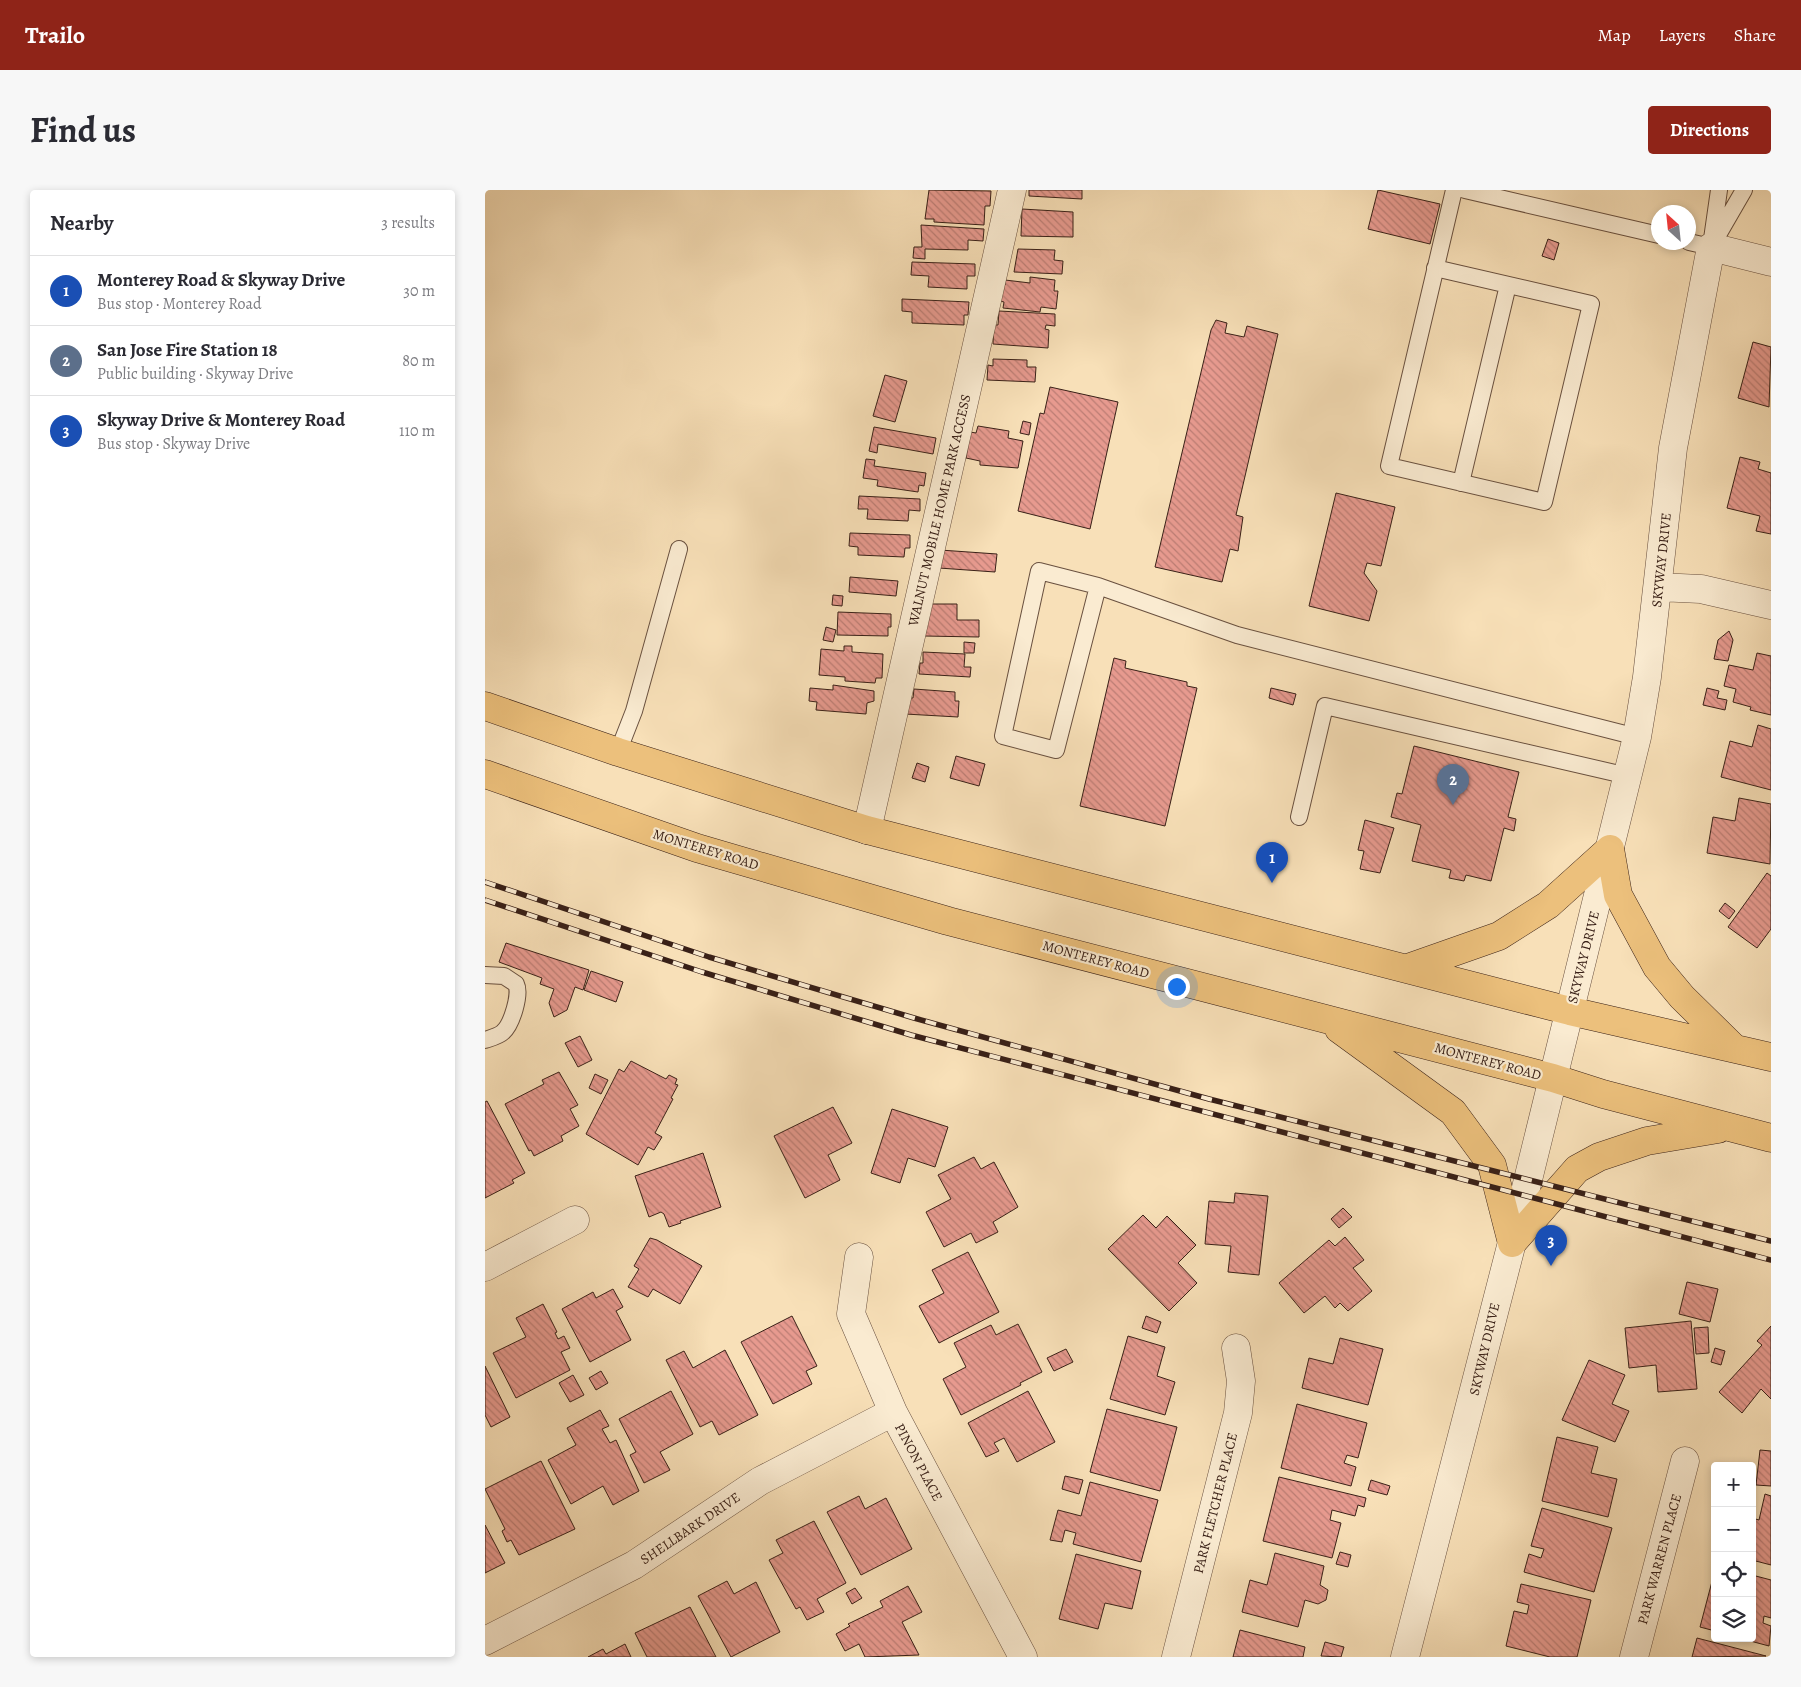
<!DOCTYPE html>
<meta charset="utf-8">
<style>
body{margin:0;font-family:Alegreya,serif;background:#f7f7f7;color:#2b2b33}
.controls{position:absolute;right:15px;bottom:15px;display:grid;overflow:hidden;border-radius:5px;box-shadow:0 2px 8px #0003}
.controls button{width:45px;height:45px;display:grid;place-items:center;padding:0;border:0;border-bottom:1px solid #e1e1e2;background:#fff;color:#2b2b33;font:25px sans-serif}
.compass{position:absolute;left:1166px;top:15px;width:45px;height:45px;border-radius:50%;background:#fff;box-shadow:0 2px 8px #0003;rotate:333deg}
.you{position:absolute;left:691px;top:796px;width:18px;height:18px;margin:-12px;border:4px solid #fff;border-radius:50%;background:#1a73e8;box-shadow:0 0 0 8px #1a73e833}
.badge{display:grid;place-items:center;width:32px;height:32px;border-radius:50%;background:#8f2418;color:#fff;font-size:16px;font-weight:700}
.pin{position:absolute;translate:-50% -41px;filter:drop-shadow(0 1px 2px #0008)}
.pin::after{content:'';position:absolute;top:26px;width:18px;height:15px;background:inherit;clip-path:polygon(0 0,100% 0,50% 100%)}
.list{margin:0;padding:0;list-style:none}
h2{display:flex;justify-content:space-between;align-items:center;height:65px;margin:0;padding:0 20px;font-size:21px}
h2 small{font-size:16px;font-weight:400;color:#7c7c81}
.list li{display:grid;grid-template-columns:32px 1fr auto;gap:15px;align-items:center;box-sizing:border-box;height:70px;padding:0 20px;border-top:1px solid #e1e1e2}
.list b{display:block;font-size:19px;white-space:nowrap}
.list p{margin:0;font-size:16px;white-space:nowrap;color:#7c7c81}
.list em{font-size:16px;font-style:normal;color:#7c7c81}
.icon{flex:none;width:28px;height:28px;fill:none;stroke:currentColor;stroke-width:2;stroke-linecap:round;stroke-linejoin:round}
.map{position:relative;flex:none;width:1286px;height:1467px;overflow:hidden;border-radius:5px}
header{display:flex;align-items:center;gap:30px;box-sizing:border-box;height:70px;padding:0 25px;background:#8f2418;color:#fff}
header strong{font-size:24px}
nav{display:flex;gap:28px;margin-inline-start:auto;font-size:18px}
.intro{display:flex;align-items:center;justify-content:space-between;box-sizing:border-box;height:120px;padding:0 30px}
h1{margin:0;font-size:35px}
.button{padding:12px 22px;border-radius:5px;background:#8f2418;color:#fff;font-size:18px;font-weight:700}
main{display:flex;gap:30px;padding:0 30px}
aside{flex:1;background:#fff;border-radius:5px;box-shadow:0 2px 8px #0003}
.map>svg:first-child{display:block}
.building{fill:url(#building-back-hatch);stroke:#392017}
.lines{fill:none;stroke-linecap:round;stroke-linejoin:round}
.lane-casing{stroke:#69503f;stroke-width:18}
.street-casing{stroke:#69503f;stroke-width:29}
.primary-casing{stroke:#392017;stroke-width:29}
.lane{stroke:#faebd1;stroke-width:16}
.street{stroke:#faebd1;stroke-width:28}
.primary{stroke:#ecc07c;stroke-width:28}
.rail-casing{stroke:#392017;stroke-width:5.5}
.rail{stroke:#faebd1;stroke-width:4;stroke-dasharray:11;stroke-linecap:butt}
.labels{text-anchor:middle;stroke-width:4.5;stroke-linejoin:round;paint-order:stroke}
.street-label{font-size:14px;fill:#392017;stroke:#faebd1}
</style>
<header>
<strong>Trailo</strong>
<nav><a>Map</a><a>Layers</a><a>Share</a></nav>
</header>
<div class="intro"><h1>Find us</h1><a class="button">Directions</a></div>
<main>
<aside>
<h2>Nearby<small>3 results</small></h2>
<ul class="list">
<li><span class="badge" style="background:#1a4fb4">1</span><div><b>Monterey Road &amp; Skyway Drive</b><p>Bus stop · Monterey Road</p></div><em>30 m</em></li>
<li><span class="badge" style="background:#5c6f8a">2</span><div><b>San Jose Fire Station 18</b><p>Public building · Skyway Drive</p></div><em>80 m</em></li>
<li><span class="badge" style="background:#1a4fb4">3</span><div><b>Skyway Drive &amp; Monterey Road</b><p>Bus stop · Skyway Drive</p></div><em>110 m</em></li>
</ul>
</aside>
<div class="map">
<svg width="1286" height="1467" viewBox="0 0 1286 1467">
<defs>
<pattern id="building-back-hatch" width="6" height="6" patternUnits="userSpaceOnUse" patternTransform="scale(1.25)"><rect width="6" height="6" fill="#e79a8f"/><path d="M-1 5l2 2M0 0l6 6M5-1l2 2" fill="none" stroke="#bc7d74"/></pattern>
</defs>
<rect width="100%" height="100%" fill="#f8e0b8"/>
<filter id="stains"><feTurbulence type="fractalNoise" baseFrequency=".004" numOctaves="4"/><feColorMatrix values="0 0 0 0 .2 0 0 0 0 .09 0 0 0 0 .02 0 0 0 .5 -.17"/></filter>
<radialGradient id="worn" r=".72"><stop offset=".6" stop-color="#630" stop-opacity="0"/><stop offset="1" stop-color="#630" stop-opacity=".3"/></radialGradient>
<path class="building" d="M444,0L506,1L505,16H500L499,35L449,32V29H440Z
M544,0H597V9L544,6Z
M893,0L955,14L945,54L883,39Z
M537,19L588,22V47L536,46Z
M436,35L499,39L498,51L483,50V60L440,59V69L428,68L429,57H437Z
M1063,49L1074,53L1069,70L1057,66Z
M533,59L570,60L569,70L578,71L577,84L529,82Z
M427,72L490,74V86H482V99L443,97L444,86L426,85Z
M545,87L570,90L569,101H573L571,119L556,117L555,122L518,118L519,112L515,111L517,94L520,95V90L545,93Z
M417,109L484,112L483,125H479V135L427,133V122L417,121Z
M514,121L570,124V136L561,135L560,139L564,140L563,158L508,154L509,135H513Z
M731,130L742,133L740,143L759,147L762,136L793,144L751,325L758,327L753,361L745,359L737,392L670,377L726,140Z
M1268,152L1286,157L1284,217L1253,208Z
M508,169L542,170V177H551L550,192L502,190L503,175L508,176Z
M400,185L422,191L410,232L388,226Z
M565,197L633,212L605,339L533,321L555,223L559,224Z
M538,231L546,233L544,245L535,243Z
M493,236L524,241L523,248L538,251L533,278L495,275V271L481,268L485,242L491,243Z
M389,237L451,248L448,264L393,254L392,263L384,261Z
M1255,267L1275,272L1273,279L1286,283V344L1271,341L1275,326L1242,318Z
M381,269L390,270L389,276L441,283L439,296L434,295L433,302L392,296L393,290L378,288Z
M851,303L910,317L896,376L882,373L879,383L892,401L884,431L824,416Z
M374,306L435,309V321L424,320L423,331L382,329L383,319H373Z
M365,343L425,345V358H420L419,367L373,365V357L364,356Z
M455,360L512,364L510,382L454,378Z
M365,387L413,391L411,406L364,402Z
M348,405L358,406L357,416L347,415Z
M445,414H472V430H494V447L439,446Z
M353,422L406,424V437H403V446L352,445Z
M341,437L351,440L348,452L338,450Z
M1244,441L1248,450L1243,471L1229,469L1233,450Z
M479,452L490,453L489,463H479Z
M359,456H367V462L398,464L397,488H391L390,493L360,491V487L334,485L336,459L359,461Z
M438,462L480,464L479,477H486L485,487L434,484L435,473H438Z
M1272,463L1286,466V525L1265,520L1266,517L1248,512L1251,499L1239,496L1244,475L1268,480Z
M629,468L641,471L640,478L702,492V496L712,498L680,636L595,616Z
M348,495L389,501V511L382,513L381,524L331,520L332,512L324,511L325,498L348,500Z
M786,498L811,504L808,515L784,508Z
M1222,498L1234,501L1232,508L1242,510L1240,520L1218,515Z
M429,499L470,502V511H474L473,527L420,524L421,508H428Z
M1273,535L1286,539V600L1236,587L1245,551L1267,557Z
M929,556L1034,582L1023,627L1031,629L1029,641L1019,638L1006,691L981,685L979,691L964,688L966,680L927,671L936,635L906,627L912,603L917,604Z
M471,566L500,574L494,596L465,588Z
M432,573L444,577L440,592L427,588Z
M1254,608L1286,614L1285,674L1222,663L1228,627L1250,631Z
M880,630L909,638L895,683L875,679L879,661L873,660Z
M1282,683L1286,686V739L1272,758L1243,737Z
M1240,713L1250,721L1244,729L1234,721Z
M21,753L104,780L98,800L90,797L82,820L69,827L64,813L69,799L55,794L57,788L14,772Z
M106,781L138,792L131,812L99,800Z
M95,846L107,870L93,877L80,853Z
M146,871L181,889L184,885L192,889L190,894L193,895L186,908L188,909L170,943L177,947L169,960L163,957L153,975L101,944L134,879L139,882Z
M74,882L93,915L85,919L94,936L76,946L78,951L49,966L46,960L44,961L20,914L59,894L57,890Z
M110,884L123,890L116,904L104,898Z
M2,911L40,983L27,990L29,993L0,1008V912Z
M348,917L367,953L343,965L355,990L320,1008L289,946Z
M407,919L463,937L450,977L423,968L415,993L386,983Z
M218,963L236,1017L195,1031L196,1033L184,1037L179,1024L176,1022L164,1027L150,986Z
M489,967L496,979L509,972L533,1017L508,1032L513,1042L491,1053L486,1043L459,1057L441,1022L466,1009L453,985Z
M750,1003L783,1006L774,1085L743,1082L746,1056L720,1054L724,1011L749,1013Z
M858,1018L867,1027L854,1038L846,1029Z
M658,1025L671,1038L682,1026L711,1055L693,1073L712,1093L684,1121L623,1059Z
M860,1047L879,1070L868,1078L887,1101L863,1121L855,1113L850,1118L840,1106L819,1123L794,1093L844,1050L850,1056Z
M165,1048L172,1050L217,1076L195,1114L168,1099L163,1107L143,1097L154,1079L149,1076Z
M483,1062L514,1122L454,1153L434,1116L459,1103L447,1080Z
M1202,1092L1233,1099L1225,1132L1194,1124Z
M128,1099L138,1117L131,1121L146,1150L105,1172L77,1119L108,1102L111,1108Z
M58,1114L72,1142L70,1143L73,1149L79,1146L85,1158L76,1162L85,1180L31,1208L8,1163L41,1147L31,1128Z
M307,1126L332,1176L321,1181L327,1194L288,1214L256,1152Z
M661,1126L676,1132L672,1143L657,1138Z
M1206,1131L1212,1199L1173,1202L1171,1175L1144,1178L1140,1138Z
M533,1134L557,1182L535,1193L536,1195L476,1225L458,1189L481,1177L469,1153L506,1135L511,1145Z
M1286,1136V1209L1276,1199L1257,1223L1234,1202L1277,1155L1272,1151Z
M1223,1137L1224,1163L1211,1164L1209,1138Z
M643,1146L680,1157L672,1186L690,1192L680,1225L625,1209Z
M855,1148L898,1159L883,1215L817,1198L824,1168L848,1174Z
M1230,1158L1240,1161L1236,1175L1226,1172Z
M581,1159L588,1172L569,1181L562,1168Z
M240,1160L273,1225L234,1245L227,1231L215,1237L181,1170L199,1161L208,1178Z
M1104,1170L1140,1185L1127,1214L1144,1221L1130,1252L1077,1230Z
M0,1176L25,1227L6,1237L0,1225Z
M116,1181L123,1193L111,1200L104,1188Z
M88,1185L99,1205L85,1212L74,1193Z
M186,1201L208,1244L175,1262L185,1280L159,1293L145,1265L151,1262L134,1229Z
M543,1201L570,1252L532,1272L519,1248L509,1253L514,1261L501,1267L483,1233Z
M812,1214L882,1233L873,1268L862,1265L859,1273L871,1277L866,1296L796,1278Z
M622,1219L692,1237L675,1301L605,1282Z
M115,1220L124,1236L117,1239L125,1253L131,1250L154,1301L128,1315L118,1296L86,1314L63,1270L91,1255L82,1238Z
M1072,1247L1113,1257L1106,1283L1132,1289L1123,1327L1057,1311Z
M1275,1260L1286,1261V1296L1271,1295Z
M56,1271L90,1339L34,1365L26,1350L22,1352L17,1341L20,1339L0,1299Z
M580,1286L598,1290L594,1304L577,1299Z
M794,1287L881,1308L879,1317L873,1315L870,1326L847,1320L845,1330L856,1333L847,1368L778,1351Z
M886,1290L905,1296L902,1305L883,1300Z
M605,1292L673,1310L656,1372L588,1354L591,1343L580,1340L577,1352L565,1350L573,1320L596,1326Z
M1280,1304L1286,1306V1375L1267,1370V1328L1274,1330Z
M374,1306L380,1319L401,1308L427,1359L376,1385L342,1322Z
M1057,1318L1127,1338L1109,1402L1039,1382L1044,1364L1056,1368L1059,1359L1046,1356Z
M329,1331L361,1393L332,1409L339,1422L322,1430L315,1417L311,1419L284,1370L298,1363L291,1350Z
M0,1335L20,1373L0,1383Z
M855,1362L866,1365L863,1377L851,1374Z
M790,1363L839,1376L835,1395L843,1400L841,1410L833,1414L820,1410L813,1437L757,1422L765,1390L782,1395Z
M591,1364L656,1381L647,1419L620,1413L613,1439L574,1429Z
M1230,1380V1441L1215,1437Z
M1267,1385L1286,1390V1428L1279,1426L1278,1433L1286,1436L1284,1456L1254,1448H1267Z
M242,1391L249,1404L271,1392L295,1442L246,1467L213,1406Z
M1036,1394L1106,1410L1092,1467H1065L1021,1456L1029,1421L1042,1424L1044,1415L1032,1412Z
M423,1396L437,1422L417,1432L434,1465L380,1467L374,1454L360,1461L351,1444L365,1436L363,1434L398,1417L395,1411Z
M370,1398L377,1408L367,1414L361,1403Z
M205,1417L231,1467H162L150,1443Z
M755,1440L820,1457L818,1467H748Z
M1212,1448L1281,1466L1207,1467Z
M840,1452L859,1457L856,1467L836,1466Z
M140,1454L146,1467H103L118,1459L121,1464Z"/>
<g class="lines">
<defs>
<path id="lane" d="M980,0L1174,45
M1227,49L1234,0
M1204,52L1226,57
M1226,57L1259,0
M950,78L1106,114L1059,312L904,276L969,0
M976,293L1023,95
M613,396L571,560L518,546L554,381L613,396L752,445L1152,547
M133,562L149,521L194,359
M814,627L840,516L1143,586
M0,785L19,786L31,794C36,804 27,834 18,842C14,846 6,848 0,850"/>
<path id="street" d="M1173,397L1216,399L1286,415
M382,640L527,0
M374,1067L366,1124L408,1222L538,1467
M0,1077L90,1030
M0,1451L149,1375L275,1291L408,1222
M691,1467L753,1223L756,1191L751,1158
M920,1467L1039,1006L1152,547L1162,487L1188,258L1226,57L1286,72
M1149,1467L1200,1271"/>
<path id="primary" d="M0,516L133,562L382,640L1085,821L1286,867
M0,584L212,658L463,731L1068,888L1118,904L1286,948
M1125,659L1133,705L1172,777L1197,807L1249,858
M923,778L1014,746L1063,715L1125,659
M854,839L968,922L1007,975L1027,1053
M1027,1053L1092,979L1114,967L1162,951L1233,939"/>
</defs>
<use href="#lane" class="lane-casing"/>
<use href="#street" class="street-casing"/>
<use href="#primary" class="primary-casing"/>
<use href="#lane" class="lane"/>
<use href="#street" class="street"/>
<use href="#primary" class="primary"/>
<defs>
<path id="rail" d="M0,692L224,767L429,828L724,909L1286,1051
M0,710L217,782L426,845L1286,1070"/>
</defs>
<use href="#rail" class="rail-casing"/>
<use href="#rail" class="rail"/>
</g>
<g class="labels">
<g class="street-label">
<text transform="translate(454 320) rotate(-77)" y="5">WALNUT MOBILE HOME PARK ACCESS</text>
<text transform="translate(1176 370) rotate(-84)" y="5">SKYWAY DRIVE</text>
<text transform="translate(221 659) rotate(17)" y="5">MONTEREY ROAD</text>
<text transform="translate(1098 767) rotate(-76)" y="5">SKYWAY DRIVE</text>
<text transform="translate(611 769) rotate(15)" y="5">MONTEREY ROAD</text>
<text transform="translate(1003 871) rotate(15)" y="5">MONTEREY ROAD</text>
<text transform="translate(999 1159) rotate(-77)" y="5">SKYWAY DRIVE</text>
<text transform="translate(434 1272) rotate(62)" y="5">PINON PLACE</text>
<text transform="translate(730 1313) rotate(-76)" y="5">PARK FLETCHER PLACE</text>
<text transform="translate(205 1338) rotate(-34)" y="5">SHELLBARK DRIVE</text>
<text transform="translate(1174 1369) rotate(-75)" y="5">PARK WARREN PLACE</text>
</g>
</g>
<rect width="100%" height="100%" filter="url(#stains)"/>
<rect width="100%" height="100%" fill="url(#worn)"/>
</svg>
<div class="controls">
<button>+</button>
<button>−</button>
<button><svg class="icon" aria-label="locate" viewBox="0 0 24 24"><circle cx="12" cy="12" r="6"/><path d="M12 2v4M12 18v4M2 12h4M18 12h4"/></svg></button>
<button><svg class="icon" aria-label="layers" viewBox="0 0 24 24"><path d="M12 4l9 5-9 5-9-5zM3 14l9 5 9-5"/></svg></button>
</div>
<svg class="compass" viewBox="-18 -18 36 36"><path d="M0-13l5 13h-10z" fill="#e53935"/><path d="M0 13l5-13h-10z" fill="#7c7c81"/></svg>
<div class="you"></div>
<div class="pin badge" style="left:787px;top:693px;background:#1a4fb4">1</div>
<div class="pin badge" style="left:968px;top:615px;background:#5c6f8a">2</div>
<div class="pin badge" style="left:1066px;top:1076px;background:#1a4fb4">3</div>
</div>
</main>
